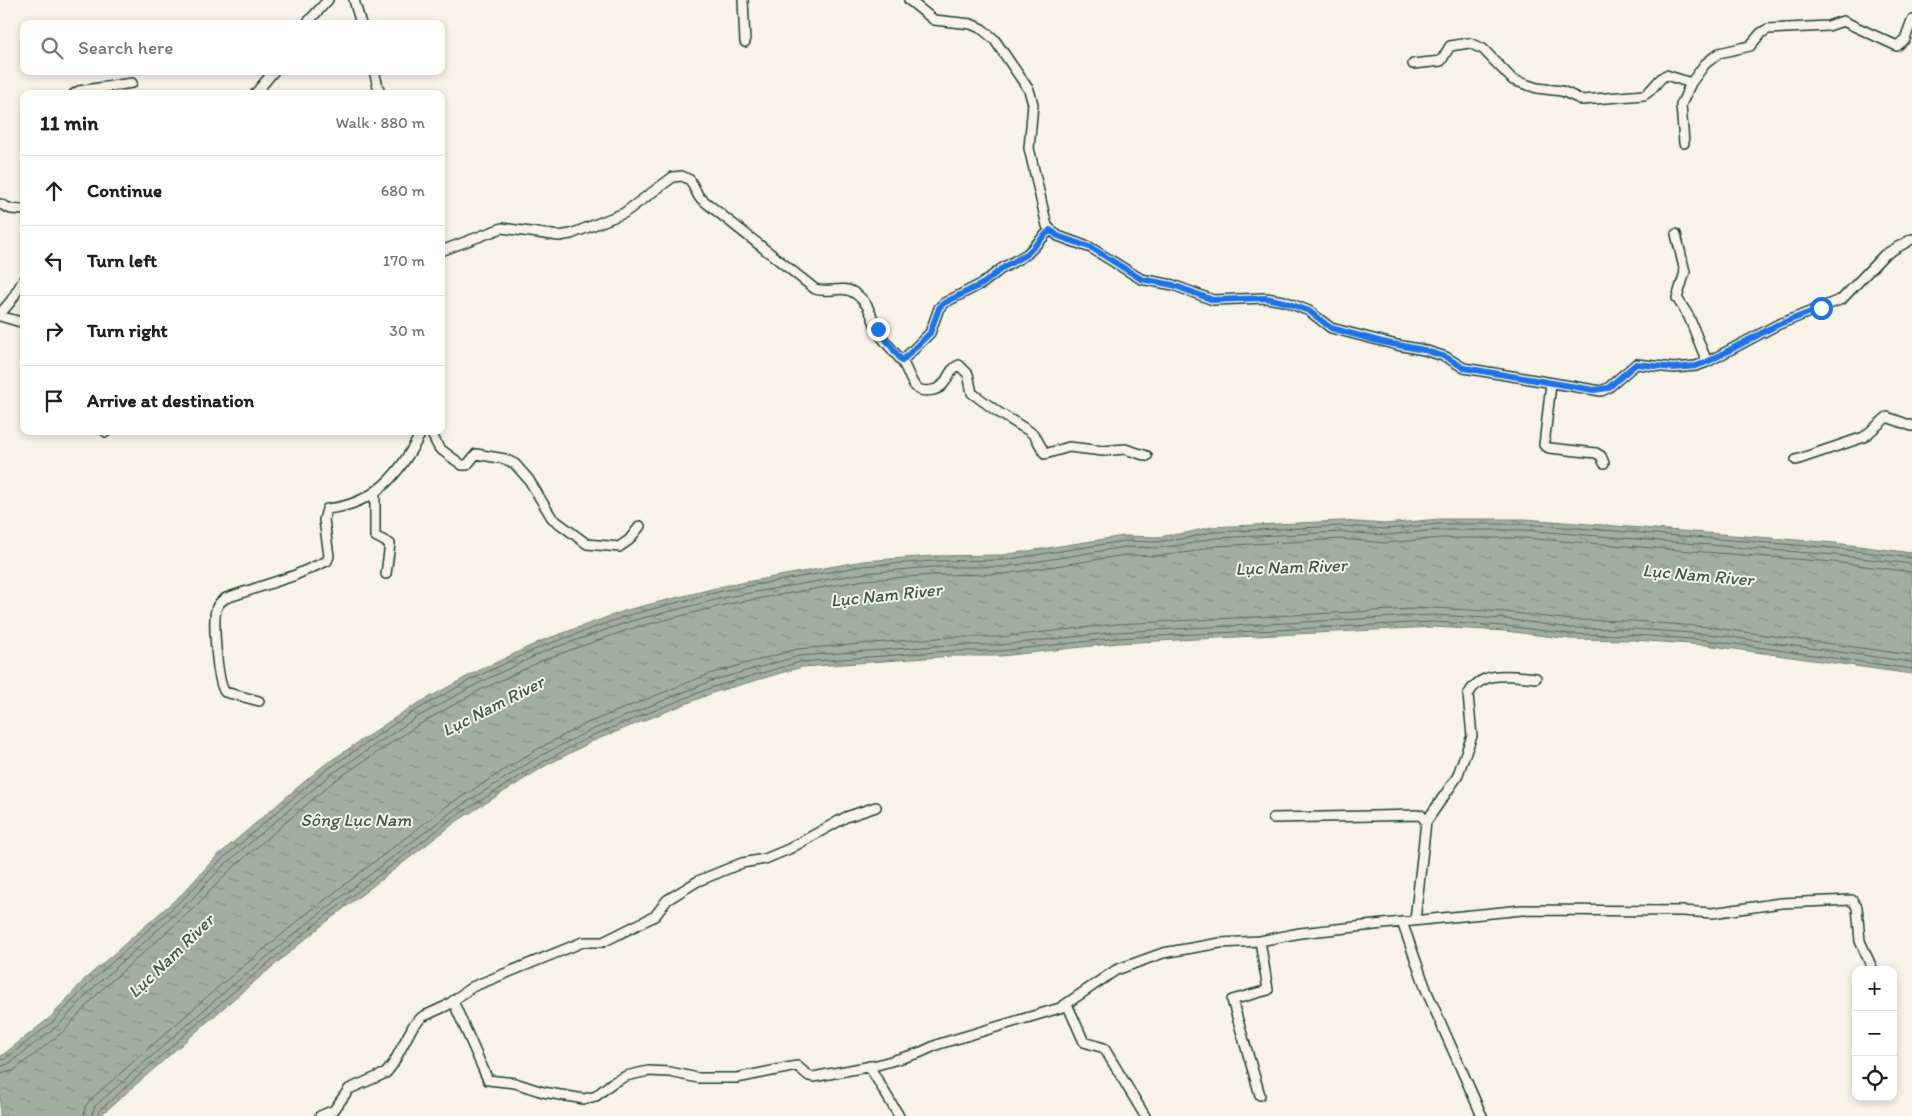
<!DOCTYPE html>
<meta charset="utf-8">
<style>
body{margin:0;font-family:Itim,sans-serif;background:#f6f6f6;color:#202124}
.controls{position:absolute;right:15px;bottom:15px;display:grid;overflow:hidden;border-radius:10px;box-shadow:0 2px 8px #0003}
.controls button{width:45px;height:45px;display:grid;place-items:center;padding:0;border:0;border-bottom:1px solid #e0e0e0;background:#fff;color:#202124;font:25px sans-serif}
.stop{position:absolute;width:15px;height:15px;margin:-11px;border:4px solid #1a73e8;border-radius:50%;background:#fff}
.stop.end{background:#1a73e8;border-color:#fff;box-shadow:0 1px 5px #0008}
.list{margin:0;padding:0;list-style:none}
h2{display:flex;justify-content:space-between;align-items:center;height:65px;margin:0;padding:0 20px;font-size:21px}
h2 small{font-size:16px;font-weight:400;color:#757577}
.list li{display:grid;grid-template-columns:32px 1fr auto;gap:15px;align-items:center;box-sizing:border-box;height:70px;padding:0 20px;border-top:1px solid #e0e0e0}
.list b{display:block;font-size:19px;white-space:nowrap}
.list em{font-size:16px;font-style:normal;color:#757577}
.icon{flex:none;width:28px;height:28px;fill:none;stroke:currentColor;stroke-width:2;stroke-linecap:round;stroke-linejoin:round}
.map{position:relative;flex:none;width:1912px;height:1116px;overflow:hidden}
.search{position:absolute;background:#fff;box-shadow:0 2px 8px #0003;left:20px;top:20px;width:425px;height:55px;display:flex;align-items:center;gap:12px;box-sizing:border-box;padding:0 18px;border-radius:10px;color:#757577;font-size:19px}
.panel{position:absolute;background:#fff;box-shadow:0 2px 8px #0003;left:20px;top:90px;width:425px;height:345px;border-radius:10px}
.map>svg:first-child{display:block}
.water{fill:url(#water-ripples);stroke:#6f8077}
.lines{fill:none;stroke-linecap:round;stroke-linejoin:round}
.shore{stroke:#546a60;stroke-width:1}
.minor-casing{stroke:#1f3d34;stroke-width:12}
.minor{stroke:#f7f3e8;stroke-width:9}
.route{stroke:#1a73e8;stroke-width:6}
.labels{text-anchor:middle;stroke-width:4;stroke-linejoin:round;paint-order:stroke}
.water-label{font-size:18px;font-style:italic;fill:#405950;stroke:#f7f3e8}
</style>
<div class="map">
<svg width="1912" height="1116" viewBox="0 0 1912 1116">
<defs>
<pattern id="water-ripples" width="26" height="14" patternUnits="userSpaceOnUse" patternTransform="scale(1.25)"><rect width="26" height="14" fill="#a4ada3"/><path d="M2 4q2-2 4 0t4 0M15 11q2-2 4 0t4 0" fill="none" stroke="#858e86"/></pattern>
</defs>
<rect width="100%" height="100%" fill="#f7f3e8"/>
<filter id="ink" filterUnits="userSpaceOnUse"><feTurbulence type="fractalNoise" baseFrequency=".02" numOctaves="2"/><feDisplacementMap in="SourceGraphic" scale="10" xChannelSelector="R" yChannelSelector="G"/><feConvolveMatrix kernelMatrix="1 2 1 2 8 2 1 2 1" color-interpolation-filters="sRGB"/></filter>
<g filter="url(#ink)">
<path class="water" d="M1440,519H1525L1835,543L1912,553V674L1706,645L1633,640L1570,639L1505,631L1433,627L1118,643L1001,656H952L802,667L715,692L593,741L545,766L457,821L321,926L230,1002L100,1116H0V1057L52,1016L85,979L183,893L216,857L323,766L408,709L472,674L541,641L627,610L724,586L863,561L933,556L1003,555L1124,536L1157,537L1186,533L1212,527L1342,521L1385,524Z"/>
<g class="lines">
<path class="shore" d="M0,1060L5,1059L55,1020L89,983L186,896L220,861L326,770L411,713L474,678L543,646L629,615L726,590L863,566L933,561L1004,560L1124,541L1157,542L1187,538L1213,532L1342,526L1386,529L1440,524H1525L1834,548L1912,558
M0,1067L8,1064L59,1025L94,987L190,901L224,865L330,775L414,719L477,684L545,651L631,621L727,597L864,573L933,567H1004L1125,547L1157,548L1188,544L1214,538L1342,532L1386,535L1440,530H1524L1834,555L1912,564
M0,1074L13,1071L64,1031L99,992L196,906L229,871L334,781L418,725L480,690L548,658L633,628L728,604L865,580L934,575L1005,574L1125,555L1157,556L1190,552L1215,546L1342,539L1386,543L1441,538H1524L1833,562L1912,572
M84,1116L85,1107L90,1100L217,988L309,912L447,806L536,750L585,724L709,674L797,649L950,637H1000L1117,624L1433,608L1506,612L1571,620L1634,621L1708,627L1912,655
M91,1116L95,1106L222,994L314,918L451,812L540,756L589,731L711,681L799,656L951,645H1000L1117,632L1433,615L1506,619L1571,628L1634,629L1708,634L1912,662
M98,1116L100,1110L226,998L318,922L454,817L543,762L591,736L713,687L800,662L951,651H1000L1117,638L1433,622L1505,626L1570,634L1633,635L1707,640L1912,669"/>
<defs>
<path id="minor" d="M354,0L361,24
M743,0L745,42
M909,0L934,20L971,24L982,29L994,39L1029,90L1033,104L1029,148L1047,226L1058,236L1091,248L1141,279L1173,285L1213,300L1266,298L1284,301L1309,311L1331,328L1397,345L1424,350L1446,357L1464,368L1601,391L1608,388L1636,364L1674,368L1696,366L1707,362L1777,325L1842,299L1884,255L1912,239
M306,24L328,0
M1413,64L1441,61L1450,46L1469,43L1483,49L1513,80L1537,88L1562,91L1582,100L1644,95C1654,90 1656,80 1666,75L1691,83
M374,71L380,94
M74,94L79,91L132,83
M255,94L274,71
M1684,143L1681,105L1691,83L1705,64L1719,53L1750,46L1761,33L1768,29L1828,26L1843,21L1897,46L1905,39L1912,20
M0,204L11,209L24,210
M1676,234L1685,272L1677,298L1689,317L1707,362
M441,251L502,228L559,236L571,234L624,213L673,177L682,176L690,180L699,197L815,289C828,294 843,284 856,294C871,305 871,318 879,333C886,344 896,353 903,363C912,377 911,395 933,390C949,387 946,370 959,365L968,374L972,393L998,412L1029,431L1035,436L1045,454L1069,447L1103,451L1125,449L1147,456
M0,314L11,301L24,279
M0,316L24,323
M902,361L930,333L939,308L944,303L983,283L1001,269L1027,254L1050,230
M1551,384L1544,445L1549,448L1596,453L1601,456L1604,463
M430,431L439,448L462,465H467L476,454L505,459L515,464L529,480L552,518L587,544L619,547L629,540L640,526
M106,432V431
M1796,460L1864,437L1887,417L1912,426
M375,494V536L390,544L386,574
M259,701L225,692C217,683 213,623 216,610C217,604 221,601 226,598L293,576L327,561L329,556L324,520L327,509C377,504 401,472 422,431
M1273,818L1421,815L1426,822
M1415,920L1426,822L1457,777L1472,736L1468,695C1481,669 1511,676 1536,678
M1260,941L1268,990L1232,1000L1260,1095
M453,1001L488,1080L515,1083L543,1092L584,1099L596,1096L612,1083L626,1076L648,1071L670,1072L698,1078H737L797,1066L809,1076L813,1077L877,1065L919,1053L939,1044L1060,1008L1116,970L1163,953L1220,943L1260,941L1300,933L1402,922
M1067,1004L1084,1042L1104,1048L1145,1116
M869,1066L899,1116
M320,1116L334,1110L349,1089L386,1073L393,1064L413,1026L422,1017L446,1006L472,987L583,942H603L655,916L667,900L698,881L742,863L765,859L789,849L846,817L876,807
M1482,1116L1427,992L1402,922L1522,910L1682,911L1712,913L1781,903L1852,900L1857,907L1860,941L1873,970"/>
</defs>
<use href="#minor" class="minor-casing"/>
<use href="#minor" class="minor"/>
</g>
</g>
<g class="lines" filter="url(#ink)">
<path class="route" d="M878,329L902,361L930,333L939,308L944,303L984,283L1001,269L1027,254L1050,230L1058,236L1092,248L1141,279L1173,285L1213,300L1266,298L1284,302L1309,311L1331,328L1382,342L1424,350L1446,357L1464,368L1594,390L1608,388L1636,364L1674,368L1696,366L1707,362L1777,325L1821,308"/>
</g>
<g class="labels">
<g class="water-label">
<text transform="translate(1291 567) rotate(-2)" y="6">Lục Nam River</text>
<text transform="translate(1698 575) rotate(5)" y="6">Lục Nam River</text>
<text transform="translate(886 595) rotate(-6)" y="6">Lục Nam River</text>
<text transform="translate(493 706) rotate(-27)" y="6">Lục Nam River</text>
<text x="356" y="826">Sông Lục Nam</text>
<text transform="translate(171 956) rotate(-44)" y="6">Lục Nam River</text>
</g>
</g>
</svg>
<div class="controls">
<button>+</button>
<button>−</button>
<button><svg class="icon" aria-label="locate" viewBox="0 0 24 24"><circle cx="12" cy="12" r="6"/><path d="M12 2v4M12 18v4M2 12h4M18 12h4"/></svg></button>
</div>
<div class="stop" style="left:1821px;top:308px"></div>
<div class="stop end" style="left:878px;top:329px"></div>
<div class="search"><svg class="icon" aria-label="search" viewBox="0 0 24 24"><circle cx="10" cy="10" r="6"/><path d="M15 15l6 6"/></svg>Search here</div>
<section class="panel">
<h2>11 min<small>Walk · 880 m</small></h2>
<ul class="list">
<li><svg class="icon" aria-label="ahead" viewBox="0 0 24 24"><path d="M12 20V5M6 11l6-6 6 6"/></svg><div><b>Continue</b></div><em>680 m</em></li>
<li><svg class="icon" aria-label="left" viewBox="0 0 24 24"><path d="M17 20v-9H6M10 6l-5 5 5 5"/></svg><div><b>Turn left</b></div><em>170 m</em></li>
<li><svg class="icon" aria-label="right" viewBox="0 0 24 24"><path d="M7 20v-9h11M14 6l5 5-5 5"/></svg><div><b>Turn right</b></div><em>30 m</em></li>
<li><svg class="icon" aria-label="arrive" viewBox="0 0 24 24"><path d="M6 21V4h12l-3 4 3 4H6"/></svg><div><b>Arrive at destination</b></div></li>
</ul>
</section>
</div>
